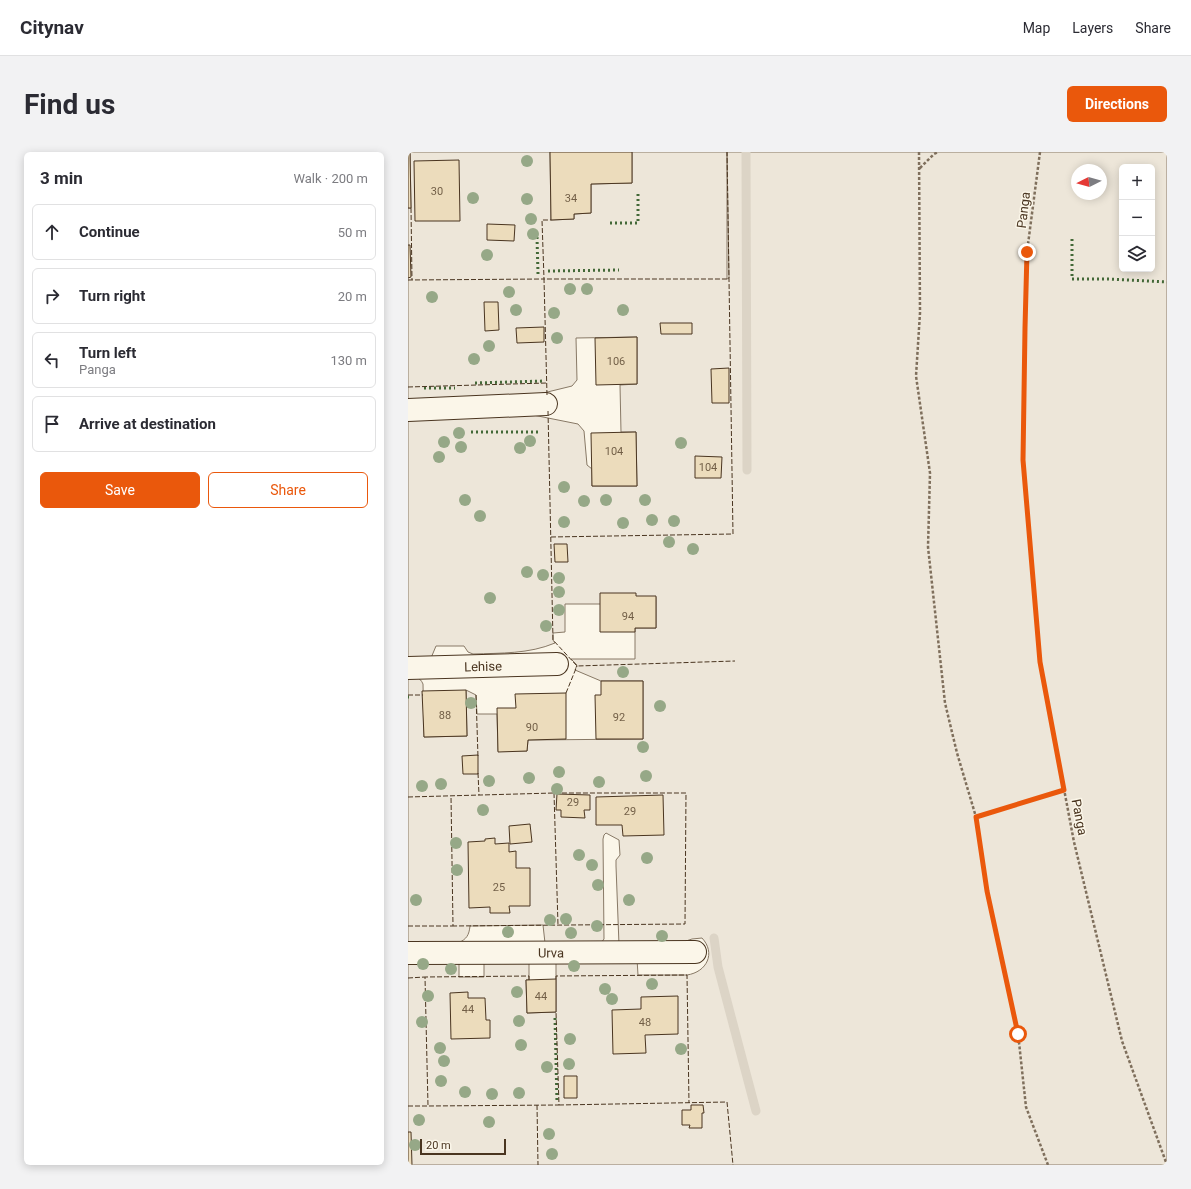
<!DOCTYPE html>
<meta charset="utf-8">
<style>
body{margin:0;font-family:Roboto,sans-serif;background:#f2f2f3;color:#2b2b33}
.controls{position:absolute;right:12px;top:12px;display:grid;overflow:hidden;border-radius:6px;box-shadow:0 2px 10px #0003}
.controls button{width:36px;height:36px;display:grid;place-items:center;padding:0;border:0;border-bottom:1px solid #e1e1e2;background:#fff;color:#2b2b33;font:20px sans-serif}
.compass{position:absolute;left:663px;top:12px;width:36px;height:36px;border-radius:50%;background:#fff;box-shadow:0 2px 10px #0003;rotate:264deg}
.scale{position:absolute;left:12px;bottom:10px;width:86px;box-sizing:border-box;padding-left:4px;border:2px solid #4a3520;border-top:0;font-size:11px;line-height:14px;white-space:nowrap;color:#4a3520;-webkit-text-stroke:3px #fbf6e9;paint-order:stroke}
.stop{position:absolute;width:12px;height:12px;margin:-9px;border:3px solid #ea580c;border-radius:50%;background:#fff}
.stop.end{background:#ea580c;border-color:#fff;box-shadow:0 1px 4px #0008}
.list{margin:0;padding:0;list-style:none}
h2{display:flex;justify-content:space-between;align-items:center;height:52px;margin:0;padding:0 16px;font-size:17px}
h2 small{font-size:13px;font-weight:400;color:#7c7c81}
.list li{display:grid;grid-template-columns:26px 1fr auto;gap:12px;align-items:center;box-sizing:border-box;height:56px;margin:0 8px 8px;padding:0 8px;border:1px solid #e1e1e2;border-radius:6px}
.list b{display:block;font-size:15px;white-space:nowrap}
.list p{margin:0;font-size:13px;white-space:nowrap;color:#7c7c81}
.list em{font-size:13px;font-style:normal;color:#7c7c81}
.actions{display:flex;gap:8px;padding:12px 16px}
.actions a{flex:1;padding:9px 0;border:1px solid #ea580c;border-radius:6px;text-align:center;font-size:14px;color:#ea580c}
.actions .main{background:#ea580c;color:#fff}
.icon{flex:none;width:22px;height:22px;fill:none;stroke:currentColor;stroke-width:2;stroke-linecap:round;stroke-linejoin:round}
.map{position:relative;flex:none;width:759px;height:1013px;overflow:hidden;border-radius:6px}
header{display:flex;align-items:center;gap:24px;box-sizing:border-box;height:56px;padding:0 20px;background:#fff;border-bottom:1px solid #e1e1e2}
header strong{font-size:19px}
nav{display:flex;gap:22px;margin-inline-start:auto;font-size:14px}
.intro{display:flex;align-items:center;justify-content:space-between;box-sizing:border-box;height:96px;padding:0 24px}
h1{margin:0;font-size:28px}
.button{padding:10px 18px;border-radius:6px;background:#ea580c;color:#fff;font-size:14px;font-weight:700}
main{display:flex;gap:24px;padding:0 24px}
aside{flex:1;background:#fff;border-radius:6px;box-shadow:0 2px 10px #0003}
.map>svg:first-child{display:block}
.green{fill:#ede6d9;stroke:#887966;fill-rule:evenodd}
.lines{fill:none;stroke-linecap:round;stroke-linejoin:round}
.stream{stroke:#dcd4c6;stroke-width:9}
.building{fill:#ecdcbc;stroke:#4a3520}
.minor-casing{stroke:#4a3520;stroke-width:24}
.path{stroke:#7f6f5c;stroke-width:2.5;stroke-dasharray:3 2;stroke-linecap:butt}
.minor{stroke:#fbf6e9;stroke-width:22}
.hedge{stroke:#436837;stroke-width:3;stroke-dasharray:2 3;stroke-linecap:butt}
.fence{stroke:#4a3520;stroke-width:1;stroke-dasharray:5 2;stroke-linecap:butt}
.tree{fill:#96a887}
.route{stroke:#ea580c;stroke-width:5}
.labels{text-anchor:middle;stroke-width:3;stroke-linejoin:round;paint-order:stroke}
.number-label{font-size:11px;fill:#725f47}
.street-label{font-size:13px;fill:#4a3520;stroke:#fbf6e9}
</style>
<header>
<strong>Citynav</strong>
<nav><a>Map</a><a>Layers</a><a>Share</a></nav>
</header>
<div class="intro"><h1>Find us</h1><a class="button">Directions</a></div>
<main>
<aside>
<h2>3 min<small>Walk · 200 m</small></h2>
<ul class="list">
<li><svg class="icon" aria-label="ahead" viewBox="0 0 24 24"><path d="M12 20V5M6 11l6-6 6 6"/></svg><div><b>Continue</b></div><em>50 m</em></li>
<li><svg class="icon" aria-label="right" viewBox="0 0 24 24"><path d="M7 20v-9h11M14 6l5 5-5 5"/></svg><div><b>Turn right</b></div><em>20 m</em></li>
<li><svg class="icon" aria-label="left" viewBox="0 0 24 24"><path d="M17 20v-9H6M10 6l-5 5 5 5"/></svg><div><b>Turn left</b><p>Panga</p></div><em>130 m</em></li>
<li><svg class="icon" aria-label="arrive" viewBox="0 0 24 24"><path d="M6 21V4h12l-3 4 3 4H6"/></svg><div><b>Arrive at destination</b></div></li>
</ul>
<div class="actions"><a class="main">Save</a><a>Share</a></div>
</aside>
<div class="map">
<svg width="759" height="1013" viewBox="0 0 759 1013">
<rect width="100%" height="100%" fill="#fbf6e9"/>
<path class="green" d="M2,0H142L143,68L166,67V62L183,61V32L224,31V0H319V127L321,126L319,0H759V1013H0V807L51,808V825H76V811L121,806V828H118L119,861L148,860V807H229L230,823H279C299,820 308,801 294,786L284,787L272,791L211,793L208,714V708L212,703L211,688L198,681L196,683L195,687L196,787L193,791H137L135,773L62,774C61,783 59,787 50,791L0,793V525C8,525 12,525 15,532L16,585L59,584L58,538L68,543L69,562H89L90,599H119L120,588L235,587V529H193L167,518L169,513L163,507H227V476H248V445L192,452H157V480L145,481V488L147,491C121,502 93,501 65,502L60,500L56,494H28L23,506L0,507V264L125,263L170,272L176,279L179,313L184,317V334H229L228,280H213L212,233L229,232V185L168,186L169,228L164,234L119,245L0,251V56H3ZM714,15H744V117H714ZM669,18H693V42H669Z"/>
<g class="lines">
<path class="stream" d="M338,0L339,318
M306,786L310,815L348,959"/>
</g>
<path class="building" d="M0,0H2L3,56H0Z
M142,0H224V31L183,32V61L166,62V67L143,68Z
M51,8L52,69H7L6,9Z
M79,72L107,73L106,89L79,88Z
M0,93H2L3,125L0,126Z
M76,150H90L91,178L77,179Z
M252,171H284V182H253Z
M136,175V190L109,191L108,176Z
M229,185V232L188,233L187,186Z
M321,216V251H304L303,217Z
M228,280L229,334H184L183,281Z
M287,304L314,305L313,326H287Z
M146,392H159L160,410H147Z
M192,441H228V444H248V476H227V480H192Z
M193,529H235V587H188L187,543H193Z
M58,538L59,584L16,585L14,539Z
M158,541V587L120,588L119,599L90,600L89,556H108L107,542Z
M70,603V622H55L54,604Z
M149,642L182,643V658H176L177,666L153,665V658H148Z
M255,643L256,683L215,684L214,673H188V645Z
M122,672L124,690L102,692L101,674Z
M87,686V692L101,691V700L108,699V716H122V754H101L102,761H82V755L61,756L60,690L77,689V687Z
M148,827V860L119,861L118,828Z
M60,840V846H77L78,868H82V886L43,887L42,841Z
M270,844V882L237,883L238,901L205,902L204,858L233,857V845Z
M156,924H169V946H156Z
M283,953H295L296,961H294V976H281L282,973H274V958H283Z
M0,980H3L4,1013H0Z"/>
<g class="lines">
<defs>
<g id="minor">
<path d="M0,258L138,252"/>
<path id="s1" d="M0,516L149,512"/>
<path id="s2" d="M0,801L287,800"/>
</g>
</defs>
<use href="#minor" class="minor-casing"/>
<path class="path" d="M511,0L512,161L508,224L522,321L520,395L537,551L549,601L568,665L579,739L610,881L618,955L640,1013
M632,0L619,100L617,176L615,308L632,510L666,690L714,889L759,1013
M512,16L526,2L530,0
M568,665L656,638"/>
<use href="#minor" class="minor"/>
<path class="hedge" d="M202,71H230V39
M129,85L130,122
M664,87V127H700L759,130
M140,119L211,118
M67,231L137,229
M16,236H47
M63,280H131
M0,545H1
M147,866L149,951"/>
<path class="fence" d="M3,56L4,128
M0,128L136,127L134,68H143
M0,235L139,231
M139,243L136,127H321
M140,259L145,488L169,514L327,509
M143,385L325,382L319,0
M158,541L169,514
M0,543H15
M68,543L70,605
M70,621L71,643
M146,641L150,773
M0,645L146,641H278L277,772L45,774
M0,774H45L43,644
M0,826L17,825
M148,827V824L279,823L281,951
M121,828V824L17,825L20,954L151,953L148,860
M129,953L130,1013
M151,953L319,950L325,1013
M0,954H20"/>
</g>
<g class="tree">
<circle cx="119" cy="9" r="6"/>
<circle cx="65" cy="46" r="6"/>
<circle cx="119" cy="47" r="6"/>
<circle cx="123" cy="67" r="6"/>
<circle cx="125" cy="82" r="6"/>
<circle cx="79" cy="103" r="6"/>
<circle cx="162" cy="137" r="6"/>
<circle cx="179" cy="137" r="6"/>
<circle cx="101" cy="140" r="6"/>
<circle cx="24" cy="145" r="6"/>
<circle cx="108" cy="158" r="6"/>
<circle cx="215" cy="158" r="6"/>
<circle cx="146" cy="161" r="6"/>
<circle cx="149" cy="186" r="6"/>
<circle cx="81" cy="194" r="6"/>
<circle cx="66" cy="207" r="6"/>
<circle cx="51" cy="281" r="6"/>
<circle cx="122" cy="289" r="6"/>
<circle cx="36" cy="290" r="6"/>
<circle cx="273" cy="291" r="6"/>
<circle cx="53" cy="295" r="6"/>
<circle cx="112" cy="296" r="6"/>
<circle cx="31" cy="305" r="6"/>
<circle cx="156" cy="335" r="6"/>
<circle cx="57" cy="348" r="6"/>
<circle cx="198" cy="348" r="6"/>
<circle cx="237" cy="348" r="6"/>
<circle cx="176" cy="349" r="6"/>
<circle cx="72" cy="364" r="6"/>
<circle cx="244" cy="368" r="6"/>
<circle cx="266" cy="369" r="6"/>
<circle cx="156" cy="370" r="6"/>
<circle cx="215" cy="371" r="6"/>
<circle cx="261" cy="390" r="6"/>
<circle cx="285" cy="397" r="6"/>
<circle cx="119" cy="420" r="6"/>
<circle cx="135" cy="423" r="6"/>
<circle cx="151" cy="426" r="6"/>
<circle cx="151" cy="440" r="6"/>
<circle cx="82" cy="446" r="6"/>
<circle cx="151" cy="458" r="6"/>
<circle cx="138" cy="474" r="6"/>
<circle cx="215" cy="520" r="6"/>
<circle cx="63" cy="551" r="6"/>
<circle cx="252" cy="554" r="6"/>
<circle cx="235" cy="595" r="6"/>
<circle cx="151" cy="620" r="6"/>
<circle cx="238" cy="624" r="6"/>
<circle cx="121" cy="626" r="6"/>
<circle cx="81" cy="629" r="6"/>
<circle cx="191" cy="630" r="6"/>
<circle cx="33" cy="632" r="6"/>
<circle cx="14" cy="634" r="6"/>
<circle cx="149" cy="637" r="6"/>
<circle cx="75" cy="658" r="6"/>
<circle cx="48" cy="691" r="6"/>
<circle cx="171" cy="703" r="6"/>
<circle cx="239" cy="706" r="6"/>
<circle cx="184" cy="713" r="6"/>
<circle cx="49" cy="718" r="6"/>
<circle cx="190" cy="733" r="6"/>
<circle cx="8" cy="748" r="6"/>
<circle cx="221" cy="748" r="6"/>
<circle cx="158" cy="767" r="6"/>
<circle cx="142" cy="768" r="6"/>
<circle cx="189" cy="774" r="6"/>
<circle cx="100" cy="780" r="6"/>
<circle cx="163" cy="781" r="6"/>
<circle cx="254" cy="784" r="6"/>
<circle cx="15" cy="812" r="6"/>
<circle cx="166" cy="814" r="6"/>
<circle cx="43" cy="817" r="6"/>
<circle cx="244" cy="832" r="6"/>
<circle cx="197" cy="837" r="6"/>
<circle cx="109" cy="840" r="6"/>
<circle cx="20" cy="844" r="6"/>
<circle cx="204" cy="847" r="6"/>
<circle cx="111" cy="869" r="6"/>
<circle cx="14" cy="870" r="6"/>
<circle cx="162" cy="887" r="6"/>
<circle cx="113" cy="893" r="6"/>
<circle cx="32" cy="896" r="6"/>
<circle cx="273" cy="897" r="6"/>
<circle cx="36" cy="909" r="6"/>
<circle cx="161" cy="912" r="6"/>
<circle cx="139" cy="915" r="6"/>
<circle cx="33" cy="929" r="6"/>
<circle cx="57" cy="940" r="6"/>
<circle cx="111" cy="941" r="6"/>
<circle cx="84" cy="942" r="6"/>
<circle cx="11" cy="968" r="6"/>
<circle cx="81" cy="970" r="6"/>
<circle cx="141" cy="982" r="6"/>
<circle cx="7" cy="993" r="6"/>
<circle cx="144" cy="1002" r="6"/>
</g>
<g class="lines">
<path class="route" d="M610,882L579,739L568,665L656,638L632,510L615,308L617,176L619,100"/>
</g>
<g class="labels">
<g class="number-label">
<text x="29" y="43">30</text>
<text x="163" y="50">34</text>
<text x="208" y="213">106</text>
<text x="206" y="303">104</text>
<text x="300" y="319">104</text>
<text x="220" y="468">94</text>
<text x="37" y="567">88</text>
<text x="211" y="569">92</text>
<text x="124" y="579">90</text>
<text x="165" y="654">29</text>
<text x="222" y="663">29</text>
<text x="91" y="739">25</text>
<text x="133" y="848">44</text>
<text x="60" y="861">44</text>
<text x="237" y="874">48</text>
</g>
<g class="street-label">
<text transform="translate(615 58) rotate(-83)" y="5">Panga</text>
<text dy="5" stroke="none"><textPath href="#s1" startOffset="75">Lehise</textPath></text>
<text transform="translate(672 665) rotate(79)" y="5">Panga</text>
<text dy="5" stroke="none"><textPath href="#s2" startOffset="143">Urva</textPath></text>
</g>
</g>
</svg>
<div class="controls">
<button>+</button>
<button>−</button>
<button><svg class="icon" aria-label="layers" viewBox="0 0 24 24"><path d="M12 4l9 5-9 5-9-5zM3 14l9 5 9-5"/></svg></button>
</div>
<svg class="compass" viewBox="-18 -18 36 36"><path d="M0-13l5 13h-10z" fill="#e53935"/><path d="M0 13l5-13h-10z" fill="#7c7c81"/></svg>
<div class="scale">20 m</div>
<div class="stop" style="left:610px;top:882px"></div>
<div class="stop end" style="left:619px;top:100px"></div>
</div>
</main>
